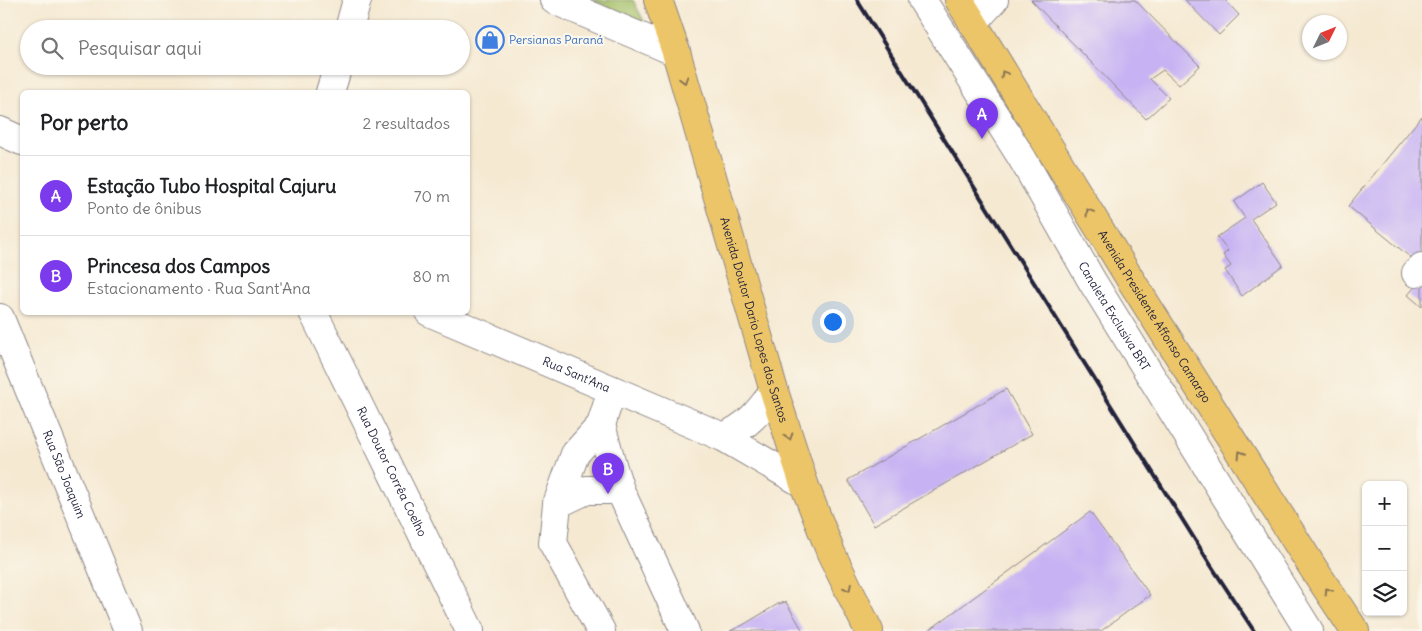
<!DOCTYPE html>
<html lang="pt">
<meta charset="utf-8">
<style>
body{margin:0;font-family:Delius,sans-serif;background:#f2f2f2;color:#202124}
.controls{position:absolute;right:15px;bottom:15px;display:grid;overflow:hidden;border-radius:8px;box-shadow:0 1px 4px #0004}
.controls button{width:45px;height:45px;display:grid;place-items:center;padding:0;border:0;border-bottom:1px solid #e0e0e0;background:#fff;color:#202124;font:25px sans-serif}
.compass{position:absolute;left:1302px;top:15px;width:45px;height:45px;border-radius:50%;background:#fff;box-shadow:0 1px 4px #0004;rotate:47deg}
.you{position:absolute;left:832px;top:321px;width:18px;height:18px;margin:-12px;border:4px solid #fff;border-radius:50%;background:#1a73e8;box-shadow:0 0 0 8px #1a73e833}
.badge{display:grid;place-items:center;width:32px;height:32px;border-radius:50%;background:#7c3aed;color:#fff;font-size:16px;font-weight:700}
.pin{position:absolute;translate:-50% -41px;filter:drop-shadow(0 1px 2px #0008)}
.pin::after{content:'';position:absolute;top:26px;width:18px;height:15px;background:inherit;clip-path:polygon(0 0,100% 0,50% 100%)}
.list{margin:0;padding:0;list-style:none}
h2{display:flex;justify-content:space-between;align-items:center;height:65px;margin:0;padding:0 20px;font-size:21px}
h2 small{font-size:16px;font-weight:400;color:#757577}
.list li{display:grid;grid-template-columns:32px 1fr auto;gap:15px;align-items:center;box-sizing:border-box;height:80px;padding:0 20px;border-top:1px solid #e0e0e0}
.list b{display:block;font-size:19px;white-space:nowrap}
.list p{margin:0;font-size:16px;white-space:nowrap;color:#757577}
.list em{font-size:16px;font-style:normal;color:#757577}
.icon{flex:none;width:28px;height:28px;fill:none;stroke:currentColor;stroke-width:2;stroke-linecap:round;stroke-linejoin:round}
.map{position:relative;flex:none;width:1422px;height:631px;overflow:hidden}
.search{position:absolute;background:#fff;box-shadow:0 1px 4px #0004;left:20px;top:20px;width:450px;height:55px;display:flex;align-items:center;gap:12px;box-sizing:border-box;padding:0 18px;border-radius:28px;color:#757577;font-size:19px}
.panel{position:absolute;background:#fff;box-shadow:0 1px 4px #0004;left:20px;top:90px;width:450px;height:225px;border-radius:8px}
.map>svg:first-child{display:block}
.green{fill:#a5c067;stroke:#647151}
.building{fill:#c7b3f3}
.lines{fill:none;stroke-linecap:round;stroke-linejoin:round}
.minor-casing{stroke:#8c8686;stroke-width:30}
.major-casing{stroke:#8c8686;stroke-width:30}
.minor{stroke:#fff;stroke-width:28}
.major{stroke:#edc569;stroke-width:28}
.rail{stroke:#22223b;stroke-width:4}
.oneway{stroke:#887452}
.labels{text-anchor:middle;stroke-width:4.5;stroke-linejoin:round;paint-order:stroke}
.shop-label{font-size:12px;fill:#366cbe;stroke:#fbf7ec;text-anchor:start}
.street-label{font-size:12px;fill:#22223b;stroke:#fbf7ec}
</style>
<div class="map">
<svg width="1422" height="631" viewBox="0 0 1422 631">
<rect width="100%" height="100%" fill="#fbf7ec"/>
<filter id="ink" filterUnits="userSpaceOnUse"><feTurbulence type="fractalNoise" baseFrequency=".02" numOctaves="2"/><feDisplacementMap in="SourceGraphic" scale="10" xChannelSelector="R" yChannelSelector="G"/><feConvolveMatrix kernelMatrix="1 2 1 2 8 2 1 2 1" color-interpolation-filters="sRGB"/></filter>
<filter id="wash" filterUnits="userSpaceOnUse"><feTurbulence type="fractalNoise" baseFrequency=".0096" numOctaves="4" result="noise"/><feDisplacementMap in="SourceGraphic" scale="20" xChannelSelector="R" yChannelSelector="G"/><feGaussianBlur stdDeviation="1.12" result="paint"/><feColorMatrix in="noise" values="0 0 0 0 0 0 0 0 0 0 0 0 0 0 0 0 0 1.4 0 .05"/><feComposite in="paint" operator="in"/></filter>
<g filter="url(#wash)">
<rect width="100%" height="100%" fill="#f5e9d2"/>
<path class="green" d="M592,0H633L645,23Z"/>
<g id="blocks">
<path class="building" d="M1031,0H1135L1200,66L1179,85L1163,70L1150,79L1169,98L1146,119Z
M1185,0H1225L1239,15L1219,35Z
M1422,116V255L1416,262L1348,206Z
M1262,182L1276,202L1251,219L1283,265L1242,296L1225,270L1231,266L1223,255L1228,251L1217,237L1245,218L1234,202Z
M1422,278V307L1408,295Z
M1006,389L1032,434L874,525L848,480Z
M1090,512L1150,595L1101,631H928Z
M786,602L803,631H730L743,625L778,604Z"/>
</g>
</g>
<g filter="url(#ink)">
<use href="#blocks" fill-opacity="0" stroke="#8c8686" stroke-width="1"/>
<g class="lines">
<defs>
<g id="minor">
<path d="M554,0L676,52"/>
<path id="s1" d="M922,0L1022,158L1092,281L1309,631"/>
<path d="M973,23L994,0"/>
<path d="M349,29L357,0"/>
<path d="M330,92L338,66"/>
<path d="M0,131L22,141"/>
<path d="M1416,273L1422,267"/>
<path id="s2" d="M313,312L470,631"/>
<path id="s3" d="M429,312L723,437L804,484"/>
<path id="s4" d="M0,318L128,631"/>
<path d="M601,425L613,468L620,490L685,631"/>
<path d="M723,437C748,426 759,412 774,391"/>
<path d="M557,504L587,490H620"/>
<path d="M601,631L553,543L557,504L575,454L601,425L612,390"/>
</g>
<g id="major">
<path id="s5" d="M658,0L676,52L774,391L804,484L831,553L869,631"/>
<path id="s6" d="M959,0L1132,282L1315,571L1355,631"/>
</g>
</defs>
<use href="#minor" class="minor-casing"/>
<use href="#major" class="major-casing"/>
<use href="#minor" class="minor"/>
<use href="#major" class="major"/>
<path class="rail" d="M857,0L1212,567L1254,631"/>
</g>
<defs><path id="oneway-chevron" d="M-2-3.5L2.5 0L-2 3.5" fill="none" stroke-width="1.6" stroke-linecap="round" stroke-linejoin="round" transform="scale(1.25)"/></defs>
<g class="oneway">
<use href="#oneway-chevron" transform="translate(1004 74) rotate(-121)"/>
<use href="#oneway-chevron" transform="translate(684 80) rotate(74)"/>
<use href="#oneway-chevron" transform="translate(1089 212) rotate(-121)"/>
<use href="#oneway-chevron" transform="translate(789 437) rotate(73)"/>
<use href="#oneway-chevron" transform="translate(1241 454) rotate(-122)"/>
<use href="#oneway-chevron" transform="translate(848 588) rotate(64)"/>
<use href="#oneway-chevron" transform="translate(1328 591) rotate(-123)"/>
</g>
</g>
<defs>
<symbol id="shop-ring" viewBox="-11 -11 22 22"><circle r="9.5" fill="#fbf7ec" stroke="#3f7fe0" stroke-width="1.5"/><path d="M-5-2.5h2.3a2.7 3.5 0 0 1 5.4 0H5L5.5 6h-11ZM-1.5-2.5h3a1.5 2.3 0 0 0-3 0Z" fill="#3f7fe0"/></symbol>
</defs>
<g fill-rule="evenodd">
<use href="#shop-ring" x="474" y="24" width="32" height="32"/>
</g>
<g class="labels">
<g class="shop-label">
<text x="509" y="44">Persianas Paraná</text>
</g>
<g class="street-label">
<text dy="4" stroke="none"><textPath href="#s1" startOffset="370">Canaleta Exclusiva BRT</textPath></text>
<text dy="4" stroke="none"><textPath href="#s6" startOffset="372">Avenida Presidente Affonso Camargo</textPath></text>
<text dy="4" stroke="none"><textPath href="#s5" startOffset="334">Avenida Doutor Dario Lopes dos Santos</textPath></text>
<text dy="4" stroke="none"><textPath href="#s3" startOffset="160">Rua Sant'Ana</textPath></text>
<text dy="4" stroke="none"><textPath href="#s2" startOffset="178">Rua Doutor Corrêa Coelho</textPath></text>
<text dy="4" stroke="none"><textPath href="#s4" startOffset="169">Rua São Joaquim</textPath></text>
</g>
</g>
</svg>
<div class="controls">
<button>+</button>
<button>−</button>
<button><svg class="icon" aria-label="layers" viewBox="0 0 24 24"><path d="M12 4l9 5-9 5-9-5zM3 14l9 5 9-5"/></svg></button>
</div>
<svg class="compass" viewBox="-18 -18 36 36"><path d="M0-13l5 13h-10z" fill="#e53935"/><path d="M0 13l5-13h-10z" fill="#757577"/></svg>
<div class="you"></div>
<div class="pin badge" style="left:982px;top:139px">A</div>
<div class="pin badge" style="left:608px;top:494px">B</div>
<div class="search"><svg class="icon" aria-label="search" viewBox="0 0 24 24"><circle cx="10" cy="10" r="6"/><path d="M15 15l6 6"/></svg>Pesquisar aqui</div>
<section class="panel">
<h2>Por perto<small>2 resultados</small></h2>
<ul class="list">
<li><span class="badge">A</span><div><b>Estação Tubo Hospital Cajuru</b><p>Ponto de ônibus</p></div><em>70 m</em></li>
<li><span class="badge">B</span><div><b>Princesa dos Campos</b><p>Estacionamento · Rua Sant'Ana</p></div><em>80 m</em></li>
</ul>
</section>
</div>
